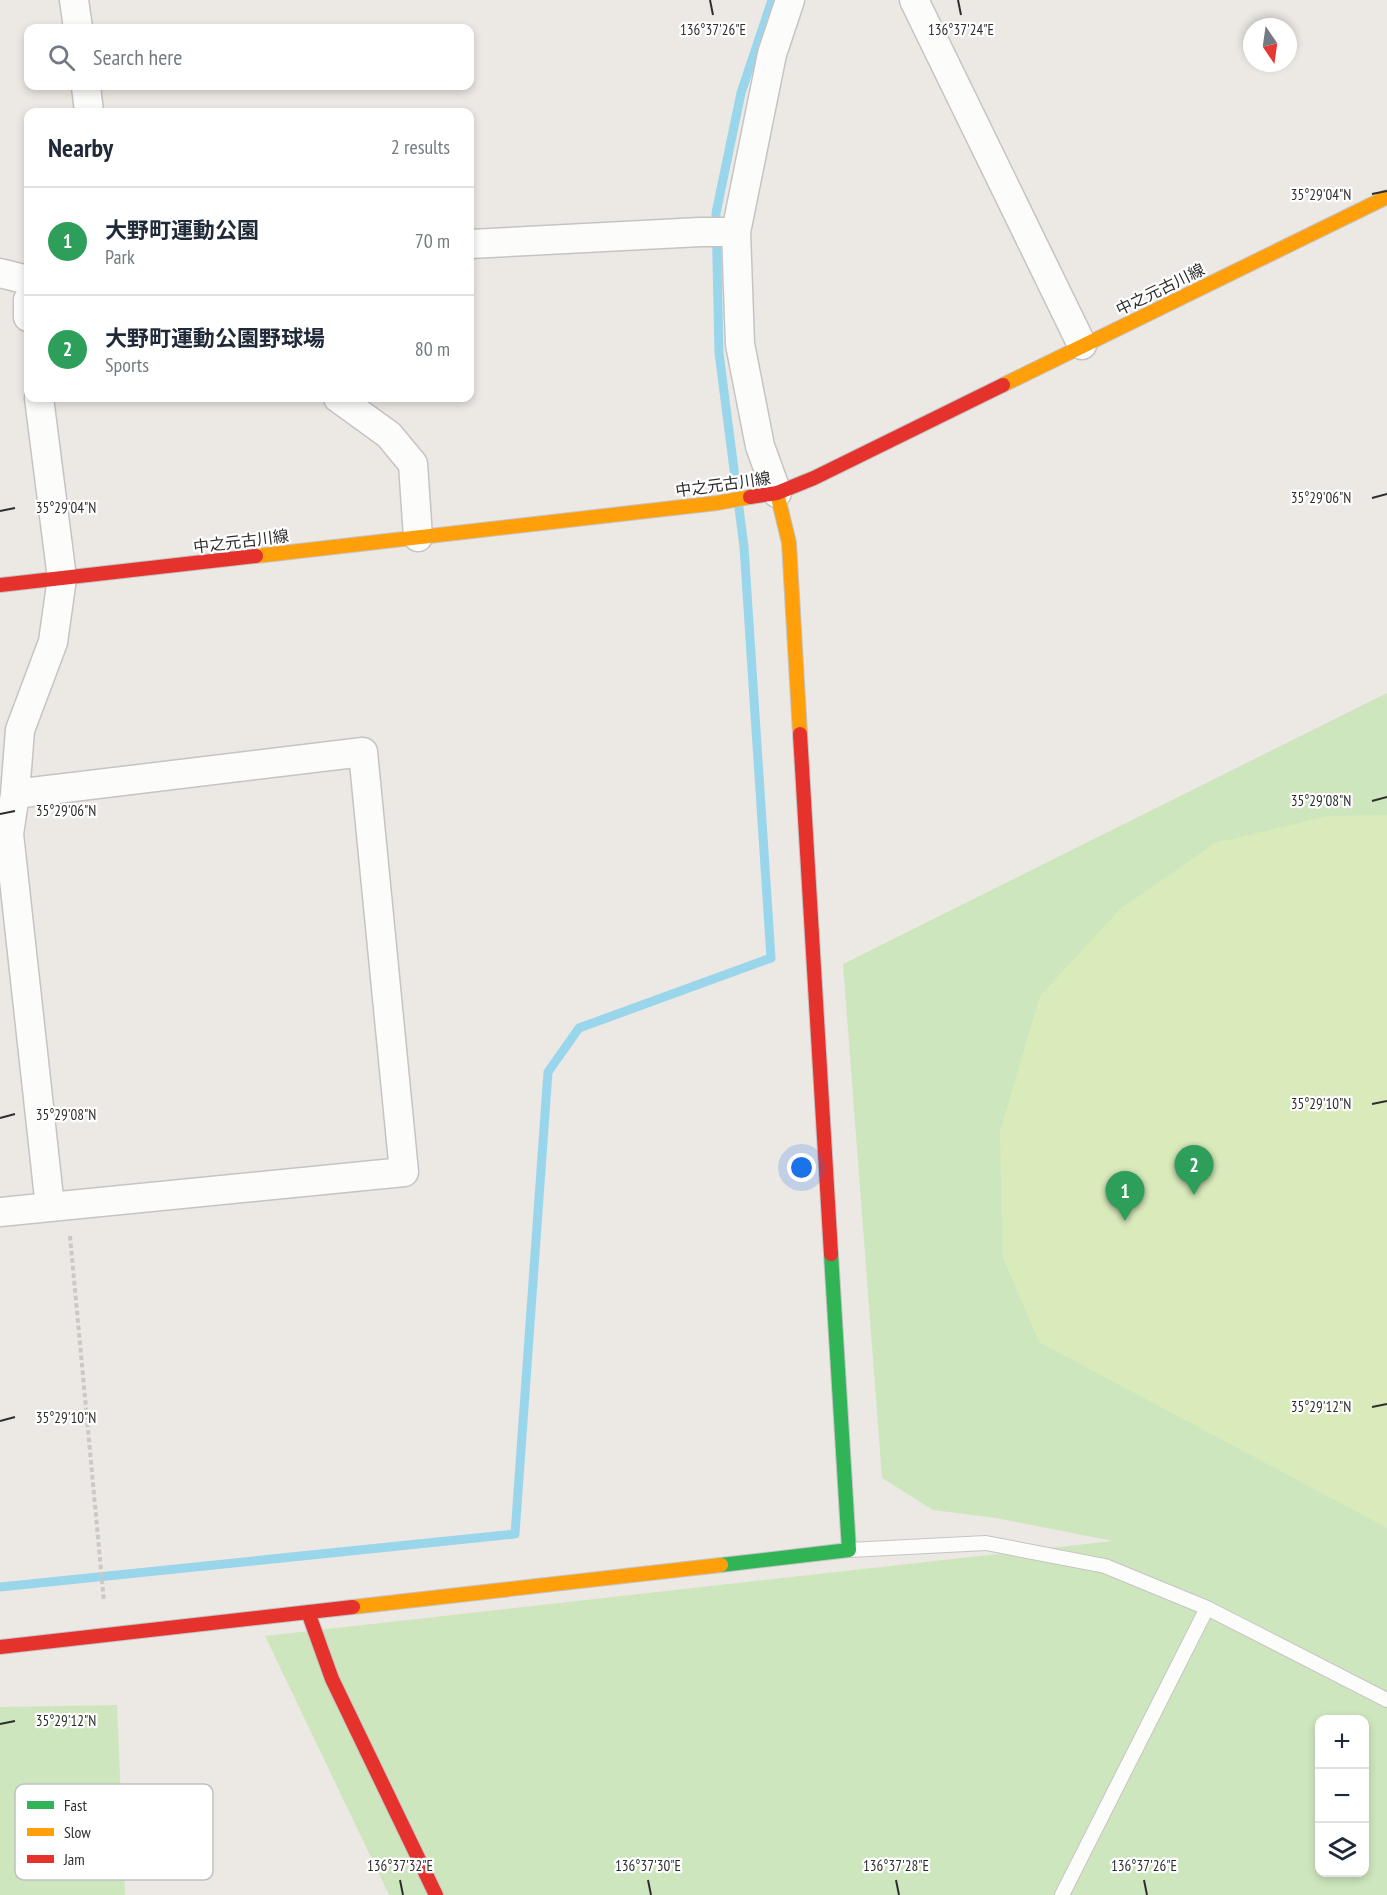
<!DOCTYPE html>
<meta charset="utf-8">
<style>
body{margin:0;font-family:"PT Sans Narrow","Noto Sans JP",sans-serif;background:#f6f6f7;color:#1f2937}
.controls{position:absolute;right:18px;bottom:18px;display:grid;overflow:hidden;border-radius:12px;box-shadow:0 3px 9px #0003}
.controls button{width:54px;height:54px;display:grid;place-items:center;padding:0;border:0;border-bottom:2px solid #e0e1e3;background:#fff;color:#1f2937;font:30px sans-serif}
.compass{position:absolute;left:1243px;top:18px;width:54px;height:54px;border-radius:50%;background:#fff;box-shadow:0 3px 9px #0003;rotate:167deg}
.you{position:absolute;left:802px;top:1168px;width:21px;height:21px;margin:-15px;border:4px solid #fff;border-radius:50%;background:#1a73e8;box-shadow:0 0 0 9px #1a73e833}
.badge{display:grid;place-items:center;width:39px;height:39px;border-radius:50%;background:#ea580c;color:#fff;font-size:20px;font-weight:700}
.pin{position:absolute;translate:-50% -50px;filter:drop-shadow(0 2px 3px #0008)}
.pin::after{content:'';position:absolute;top:32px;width:21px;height:18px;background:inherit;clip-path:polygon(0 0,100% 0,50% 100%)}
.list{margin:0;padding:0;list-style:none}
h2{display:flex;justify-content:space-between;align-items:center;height:78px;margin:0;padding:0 24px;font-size:26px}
h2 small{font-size:20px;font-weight:400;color:#747a83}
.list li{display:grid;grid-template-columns:39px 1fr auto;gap:18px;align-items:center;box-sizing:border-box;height:108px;padding:0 24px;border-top:2px solid #e0e1e3}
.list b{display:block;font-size:22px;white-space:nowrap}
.list p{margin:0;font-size:20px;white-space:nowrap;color:#747a83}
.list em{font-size:20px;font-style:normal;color:#747a83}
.icon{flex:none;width:33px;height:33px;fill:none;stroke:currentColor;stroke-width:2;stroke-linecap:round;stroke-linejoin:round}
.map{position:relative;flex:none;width:1387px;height:1895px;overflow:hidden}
.search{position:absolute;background:#fff;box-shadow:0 3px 9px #0003;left:24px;top:24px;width:450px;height:66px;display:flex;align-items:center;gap:15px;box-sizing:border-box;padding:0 21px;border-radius:12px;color:#747a83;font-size:22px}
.panel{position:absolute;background:#fff;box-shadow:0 3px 9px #0003;left:24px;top:108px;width:450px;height:294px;border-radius:12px}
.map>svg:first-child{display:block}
.green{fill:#cee6be;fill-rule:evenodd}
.pitch{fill:#d9eabb}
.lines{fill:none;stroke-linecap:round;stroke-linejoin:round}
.stream{stroke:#99d6ec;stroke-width:9}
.lane-casing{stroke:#c5c4c5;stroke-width:16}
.street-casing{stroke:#c5c4c5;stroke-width:31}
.fast-casing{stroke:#c5c4c5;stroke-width:16}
.slow-casing{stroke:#c5c4c5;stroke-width:16}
.jam-casing{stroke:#c5c4c5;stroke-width:16}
.path{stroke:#c9c9c8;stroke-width:4;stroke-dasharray:4.5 3;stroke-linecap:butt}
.lane{stroke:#fcfcfb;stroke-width:14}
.street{stroke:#fcfcfb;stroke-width:28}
.fast{stroke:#30b455;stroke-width:14}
.slow{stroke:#ff9f0a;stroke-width:14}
.jam{stroke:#e5322d;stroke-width:14}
.ticks{fill:none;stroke:#2e2e2e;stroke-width:2}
.labels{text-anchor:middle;stroke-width:4.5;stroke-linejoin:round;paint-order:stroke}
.street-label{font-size:16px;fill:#2e2e2e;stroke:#fff}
.key{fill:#fff;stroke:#c0c0c0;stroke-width:1.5}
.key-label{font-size:16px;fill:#2e2e2e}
.ticks-label{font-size:15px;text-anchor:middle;fill:#2e2e2e;stroke:#fff;stroke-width:4.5;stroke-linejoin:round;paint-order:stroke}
</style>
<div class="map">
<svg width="1387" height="1895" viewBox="0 0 1387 1895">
<rect width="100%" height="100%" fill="#ece8e4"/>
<path class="green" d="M1387,693V1895H389L265,1636L1113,1541L996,1518L933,1510L882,1478L843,964ZM1320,1720H1364V1872H1320Z
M117,1705L125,1895H0V1707Z"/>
<path class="pitch" d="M1387,815V1528L1039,1342L1003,1258L1000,1131L1040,996L1120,909L1215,843L1327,816Z"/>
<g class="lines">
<path class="stream" d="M0,1587L515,1534L548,1072L579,1028L771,958L744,547L719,353L716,213L741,93L772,0"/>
<defs>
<path id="lane" d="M849,1550L986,1543L1105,1566L1207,1608L1387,1700
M1062,1895L1207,1608"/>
<path id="street" d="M74,0L78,28
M914,0L1082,345
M86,86L89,112
M470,244L700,232H736
M0,273L28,280
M28,300V317
M338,398L389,435L413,464L418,537
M777,493L760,446L740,344L736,232L772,54L790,0
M15,794L363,752L404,1172L50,1207
M0,1212L50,1207L9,834L15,794L20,730L53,642L62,578L39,398"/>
<path id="fast" d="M721,1565L849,1550L831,1254"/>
<path id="slow" d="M1003,385L1387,197
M777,493L789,543L800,734
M256,556L717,503L750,497
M353,1607L721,1565"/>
<path id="jam" d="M750,497L777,493L814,478L1003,385
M0,585L256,556
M800,734L831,1254
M308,1612L332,1679L436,1895
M0,1647L353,1607"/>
</defs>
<use href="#lane" class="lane-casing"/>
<use href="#street" class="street-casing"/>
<use href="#fast" class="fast-casing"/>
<use href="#slow" class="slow-casing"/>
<use href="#jam" class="jam-casing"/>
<path class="path" d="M70,1236L104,1602"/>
<use href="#lane" class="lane"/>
<use href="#street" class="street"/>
<use href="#fast" class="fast"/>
<use href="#slow" class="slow"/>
<use href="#jam" class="jam"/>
</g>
<path class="ticks" d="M710,0L713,15M958,0L961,15M1372,194L1387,191M1372,498L1387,494M0,511L15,508M1372,801L1387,797M0,814L15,811M1372,1104L1387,1101M0,1118L15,1114M1372,1407L1387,1404M0,1421L15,1417M0,1724L15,1721M400,1880L403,1895M648,1880L651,1895M896,1880L899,1895M1144,1880L1147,1895"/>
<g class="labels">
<g class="street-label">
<text transform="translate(1160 289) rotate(-26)" y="6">中之元古川線</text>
<text transform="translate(723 484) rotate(-8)" y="6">中之元古川線</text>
<text transform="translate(241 541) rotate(-7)" y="6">中之元古川線</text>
</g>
</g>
<rect x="15" y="1784" width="198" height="96" rx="9" class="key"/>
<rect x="27" y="1801" width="27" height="8" fill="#30b455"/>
<rect x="27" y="1828" width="27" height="8" fill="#ff9f0a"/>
<rect x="27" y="1855" width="27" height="8" fill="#e5322d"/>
<g class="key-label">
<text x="64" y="1811">Fast</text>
<text x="64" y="1838">Slow</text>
<text x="64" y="1865">Jam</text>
</g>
<g class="ticks-label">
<text x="713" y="35">136°37'26"E</text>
<text x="961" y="35">136°37'24"E</text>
<text x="1321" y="200">35°29'04"N</text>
<text x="1321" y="503">35°29'06"N</text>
<text x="66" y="513">35°29'04"N</text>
<text x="1321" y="806">35°29'08"N</text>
<text x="66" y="816">35°29'06"N</text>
<text x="1321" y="1109">35°29'10"N</text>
<text x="66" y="1120">35°29'08"N</text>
<text x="1321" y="1412">35°29'12"N</text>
<text x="66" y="1423">35°29'10"N</text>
<text x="66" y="1726">35°29'12"N</text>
<text x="400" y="1871">136°37'32"E</text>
<text x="648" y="1871">136°37'30"E</text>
<text x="896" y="1871">136°37'28"E</text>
<text x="1144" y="1871">136°37'26"E</text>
</g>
</svg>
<div class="controls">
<button>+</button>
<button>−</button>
<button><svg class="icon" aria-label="layers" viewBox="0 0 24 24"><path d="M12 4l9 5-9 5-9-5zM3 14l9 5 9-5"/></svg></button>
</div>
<svg class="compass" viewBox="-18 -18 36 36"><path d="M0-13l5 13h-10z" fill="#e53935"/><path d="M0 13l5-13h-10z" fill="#747a83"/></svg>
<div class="you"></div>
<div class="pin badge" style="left:1125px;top:1221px;background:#2e9e5b">1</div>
<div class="pin badge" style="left:1194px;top:1195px;background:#2e9e5b">2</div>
<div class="search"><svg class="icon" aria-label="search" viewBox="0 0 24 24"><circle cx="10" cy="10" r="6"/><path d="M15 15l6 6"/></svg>Search here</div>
<section class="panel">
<h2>Nearby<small>2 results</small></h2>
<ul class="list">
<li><span class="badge" style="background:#2e9e5b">1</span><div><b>大野町運動公園</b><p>Park</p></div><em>70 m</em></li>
<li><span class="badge" style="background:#2e9e5b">2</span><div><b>大野町運動公園野球場</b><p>Sports</p></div><em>80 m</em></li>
</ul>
</section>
</div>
